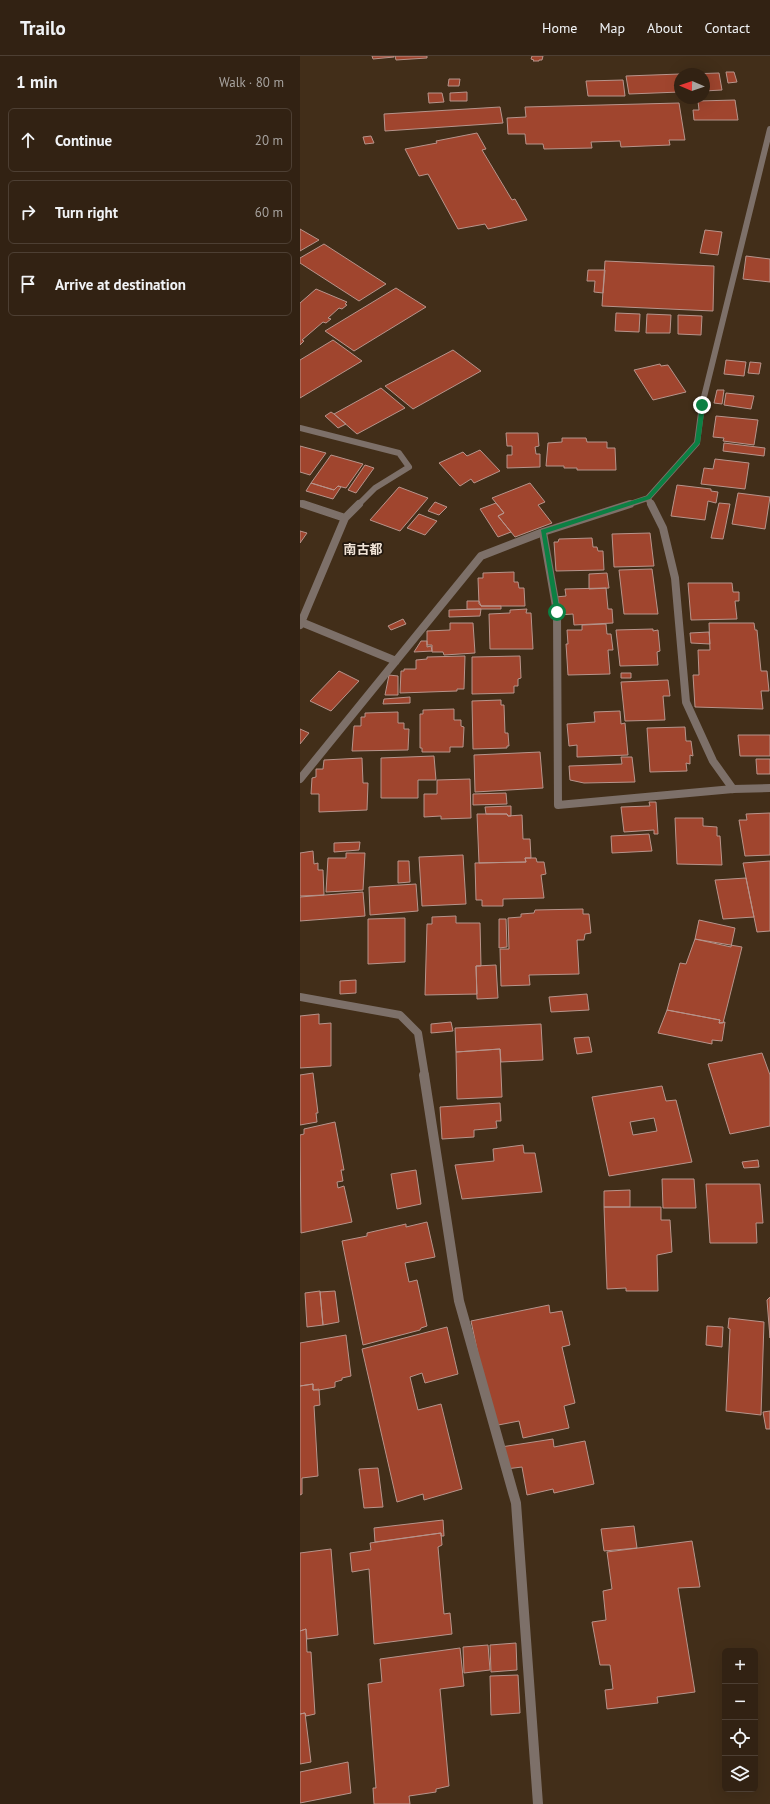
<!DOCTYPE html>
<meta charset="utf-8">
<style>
body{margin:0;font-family:"PT Sans","Noto Sans JP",sans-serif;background:#3a2a1c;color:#f1f3f6}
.controls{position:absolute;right:12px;bottom:12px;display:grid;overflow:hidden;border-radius:6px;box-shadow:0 4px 16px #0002}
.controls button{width:36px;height:36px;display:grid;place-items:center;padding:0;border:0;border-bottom:1px solid #4d3f33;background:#322213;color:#f1f3f6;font:20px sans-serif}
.compass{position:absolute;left:374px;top:12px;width:36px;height:36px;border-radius:50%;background:#322213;box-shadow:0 4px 16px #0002;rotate:272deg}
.stop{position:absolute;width:12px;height:12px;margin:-9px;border:3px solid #0b8043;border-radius:50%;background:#fff}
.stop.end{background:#0b8043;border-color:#fff;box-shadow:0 1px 4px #0008}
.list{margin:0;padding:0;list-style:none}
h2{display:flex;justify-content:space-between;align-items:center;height:52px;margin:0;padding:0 16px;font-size:17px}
h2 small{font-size:13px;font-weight:400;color:#a8a4a0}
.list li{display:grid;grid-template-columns:26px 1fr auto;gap:12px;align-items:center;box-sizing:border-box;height:64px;margin:0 8px 8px;padding:0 8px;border:1px solid #4d3f33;border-radius:6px}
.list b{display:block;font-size:15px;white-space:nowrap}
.list em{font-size:13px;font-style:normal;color:#a8a4a0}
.icon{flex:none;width:22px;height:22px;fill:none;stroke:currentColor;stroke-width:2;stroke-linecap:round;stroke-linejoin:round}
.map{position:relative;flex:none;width:470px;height:1748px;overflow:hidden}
header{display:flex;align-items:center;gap:24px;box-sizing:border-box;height:56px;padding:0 20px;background:#322213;border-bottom:1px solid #4d3f33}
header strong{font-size:19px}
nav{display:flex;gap:22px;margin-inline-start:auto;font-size:14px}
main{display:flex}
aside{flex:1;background:#322213}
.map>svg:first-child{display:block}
.building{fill:#a0452e;stroke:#b7948b;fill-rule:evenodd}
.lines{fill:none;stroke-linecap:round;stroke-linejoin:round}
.minor-far2{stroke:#7d7069;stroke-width:6}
.minor-far1{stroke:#7d7069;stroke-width:8}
.minor{stroke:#7d7069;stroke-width:10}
.route{fill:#0b8043}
.labels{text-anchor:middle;stroke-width:3.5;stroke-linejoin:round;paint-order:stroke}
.quarter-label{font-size:13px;font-weight:bold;fill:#f0e3d6;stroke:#22180f}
</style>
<header>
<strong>Trailo</strong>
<nav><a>Home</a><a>Map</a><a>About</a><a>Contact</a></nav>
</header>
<main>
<aside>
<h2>1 min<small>Walk · 80 m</small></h2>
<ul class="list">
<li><svg class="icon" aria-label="ahead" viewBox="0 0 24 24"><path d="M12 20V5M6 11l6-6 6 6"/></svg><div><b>Continue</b></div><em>20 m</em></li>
<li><svg class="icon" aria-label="right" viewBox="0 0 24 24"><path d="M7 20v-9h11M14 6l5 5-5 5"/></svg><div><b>Turn right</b></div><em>60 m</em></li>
<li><svg class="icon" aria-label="arrive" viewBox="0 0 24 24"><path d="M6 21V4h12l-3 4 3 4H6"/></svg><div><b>Arrive at destination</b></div></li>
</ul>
</aside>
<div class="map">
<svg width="470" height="1748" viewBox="0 0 470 1748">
<rect width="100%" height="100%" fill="#422e19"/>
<path class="building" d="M72,0H94V1L73,3Z
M95,0H127V2L96,4Z
M232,0H243L242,4H239V5H233L234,4L231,3Z
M426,16H434L437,26L428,27Z
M419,17L422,34L404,35V18H387Z
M380,18V36L329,38L326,20Z
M149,23H160L159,30H148Z
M323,24L325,40H288L286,25Z
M167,36V45H150V37Z
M128,37H142L144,46L129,47Z
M435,44L438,64H394L393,54H399L398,45Z
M379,47L385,84H369L370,89L321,91L320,85L291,86L292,92L244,93L243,88H226L225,78H208L207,62L226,61L225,51Z
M200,51L203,67L85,75L84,58Z
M177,77L186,93L182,94L212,144L215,143L227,164L188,173L185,168L158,173L128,118L119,120L105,93L137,87L136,85Z
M71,80L74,87L65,88L63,81Z
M0,173L19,184L0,195Z
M405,174L422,176L418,199L400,197Z
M24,188L86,228L59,245L0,207V202Z
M446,200L470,203V226L443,223Z
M305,205L414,210L413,255L302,250Z
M288,214H305L303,237L294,236L295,225H287Z
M96,232L126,251L54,295L25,275Z
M16,233L47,246L45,248L47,249L42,253L39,252L28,262L31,263L26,267L23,266L2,284L4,285L0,289V247Z
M316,257L340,258L339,276L315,275Z
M347,258L371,259L370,277H346Z
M378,259L402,260L401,279L378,278Z
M33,284L62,305L0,342V304Z
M153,294L181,315L113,353L85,330Z
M426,304L446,306L444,320L424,318Z
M450,306L461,307L459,318L448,317Z
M360,308L361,310L368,309L386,336L353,344L334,314Z
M81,332L105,352L57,378L34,358Z
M417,334H424L422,348L414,347Z
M426,337L454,340L451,353L424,349Z
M31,356L34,358L46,368L38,372L25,360Z
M416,360L458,364L454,389L423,385L424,382L413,381Z
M206,377H238L239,390L235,391L236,398H240V411L207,412V399H212V390H207Z
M262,382H286L287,386H307V392H315L316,414H277V412H264V410H246L248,387L262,386Z
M424,387L465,392L464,400L423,395Z
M0,390L26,397L10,419L0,416Z
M180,394L200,415L174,427L171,423L160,430L139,407L163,396L167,400Z
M31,399L63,408L46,432L38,430L34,434L11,427Z
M415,403L449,407L445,433L401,428L404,412L413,413Z
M65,409L74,412L56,437L48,434Z
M11,427L34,434L38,430L41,431L33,443L6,435Z
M230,427L245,446L238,449L252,467L215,481L198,460L204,457L192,442Z
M377,429L411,433V435L418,436L416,447L408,445L405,464L371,460Z
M99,431L128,442L100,475L70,464Z
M438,437L470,441L465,473L432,468Z
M135,446L147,451L139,459L128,455Z
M196,447L204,457L198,460L211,476L198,481L180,453Z
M419,447L430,448L423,483L411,482Z
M119,458L137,465L125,479L107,472Z
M0,475L7,477L0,487Z
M350,477L354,510L314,511L312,478Z
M292,482L293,491H297L298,495H303L304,514L256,515L254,486H258L259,483Z
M352,513L358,558H324L319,514Z
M214,516V526H218L219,532H224L225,550H181V549L179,548L178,522H183V517Z
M307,517L309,532L289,533V518Z
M388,527H432L433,536H439V545H435L437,563L391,564Z
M306,532L308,553H312L313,567L274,569L273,558L258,559L256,541L266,540L265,533Z
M167,545H179L181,550H201V553H167Z
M181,553L180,560L149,561V554Z
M227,553L226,557H231L233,593H190L189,558L210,557V554Z
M103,563L106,568L91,574L88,570Z
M150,567H173L175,597L144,599L143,596H132V589H127V575L150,574Z
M409,567H454L455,574H457L461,615H467L469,635H461L463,653L395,651L393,619H399L398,594H410Z
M306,568L307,578H311L313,594H308L310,618L268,619L266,588H268L267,574H282V569Z
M353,573V575L358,574L360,595L357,596L358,609L320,610L316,574Z
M409,576L410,588L391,587L390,577Z
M121,585H127V591L131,590L132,595L114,596Z
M165,600L164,633H157V635L100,637L101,615H104V613H116V604L127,603V601Z
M220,600L221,622L218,623V630H214V637L172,638V601Z
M39,615L59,625L31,655L10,645Z
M321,617H331V622H321Z
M89,619L98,620V639H85Z
M368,624L370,640H363L365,664L325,665L321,626Z
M110,641V647L83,648L84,643Z
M201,644V649H204L205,677H208L209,690H207V692L173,693L172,645Z
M154,653V664H161V670L164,671L163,691H150V696H122V692H120V658H123V654Z
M320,655L321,668L325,667L328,699L277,701V689L269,690L267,668L295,666L294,656Z
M98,656V667H104V673H109L108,694L52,695L54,670H61V661H65V657Z
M385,671L386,685H391L393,700L390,699V708L386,707L387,715L350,716L347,672Z
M0,673L9,677L0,688Z
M438,679H470V700H440Z
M240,696L243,732L175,736L174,699Z
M134,700L136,724H118V742H81V702Z
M321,701H332L335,726L284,727L270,724L269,710L322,708Z
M62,702L63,727H68L67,754L19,756V738H11L12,722L16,721V713H23L24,704Z
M456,703H470V718H457Z
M170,723L171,762L141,763V760L124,761V738H137V724Z
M206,737L207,748L173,749V738Z
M349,746H356L358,778H354V774L324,776L321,751L350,750Z
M211,750V760H208L207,758H186L185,751Z
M470,757V799L445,800L439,764H447L446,758Z
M177,758H207L208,760L222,759L223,783H230L231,802H225L226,806L179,807Z
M375,762H403V770L417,771V780H420L422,809L377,808Z
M349,778L352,795L312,797L311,780Z
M60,786L59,794L34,796V787Z
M13,795L14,808L18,807V814H23L24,839L0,840V797Z
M46,797H65L63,834L26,836L28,802H46Z
M163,799L166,848L122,850L119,801Z
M225,802H236L237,806H244L246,818L241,819L244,842L203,843V850H182V844H176L175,807L226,806Z
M98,805H109L110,826L98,827Z
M470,805V875L457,876L443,807Z
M446,822L454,861L423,863L415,824Z
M116,828L118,855L70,859L69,831Z
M63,836L65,860L0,865V841Z
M283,853V858H289L291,877L285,878L284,884H277L279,918L229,919L230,929L201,930L200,893H209L208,862L221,861V858L234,857L235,854Z
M156,860V867H180L181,910H176L177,938L125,939L127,868H132V861Z
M105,862V906L68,908V863Z
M199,863H206L207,891L199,892Z
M399,864L435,872L431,891L395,883Z
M395,883L442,891L423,967H419L420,964L367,954L380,907L386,908Z
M196,909L198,942L177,943L176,910Z
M56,924V937L40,938V925Z
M287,938L289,954L251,956L249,941Z
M367,954L420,964L419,967L425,966L422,985L412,984V988L358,977Z
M19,958V968L31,967V1010L0,1012V960Z
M151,966L153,975L131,977V968Z
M241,968L243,1004L201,1006L200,993L156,996L155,972Z
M289,981L292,996L277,998L274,982Z
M200,993L202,1041L157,1043L156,996Z
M462,997L470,1019V1070L430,1078L408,1008Z
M13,1017L18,1057H16L17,1066L0,1069V1019Z
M362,1030L366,1045L376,1044L392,1106L309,1120L292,1041ZM354,1062L357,1075L333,1079L330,1066Z
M200,1047L201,1065H196L197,1072L174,1074V1081L142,1083L140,1051Z
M35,1066L44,1114H41L43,1125L37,1126L38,1132L44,1130L52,1166L1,1177L0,1079L4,1078V1073Z
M223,1089L224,1097H235L242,1136L162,1143L155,1109L194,1105L193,1093Z
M458,1104L459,1111L444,1112L442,1106Z
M116,1114L121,1148L97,1153L91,1118Z
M362,1123H394L396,1152H363Z
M406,1128H460L463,1167H456L457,1187H410Z
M330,1134V1151H304V1135Z
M304,1151H361V1164H370L372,1196L357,1199L358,1235H326V1232L307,1233Z
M127,1166L135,1201L105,1207L109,1226L117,1224L127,1270L121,1272L120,1274L63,1289L42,1185L67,1180V1177L106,1168V1171Z
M20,1235L23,1269L7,1271L5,1237Z
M35,1235L39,1266L23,1269L20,1236Z
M470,1241V1282L467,1244Z
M249,1249L250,1257L262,1255L270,1289L262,1291L275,1347L264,1350L269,1372L223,1382L219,1365L193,1370L171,1265Z
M429,1262L464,1266L461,1359L426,1355L430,1273L428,1272Z
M407,1270L423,1271L422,1291L406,1289Z
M147,1271L158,1318L125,1327L122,1317L110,1321L118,1354L141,1348L162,1433L124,1444L123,1438L97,1446L62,1293Z
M46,1279L51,1320L42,1322V1324L35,1326V1331L19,1334H13V1328L0,1330V1287Z
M13,1328V1334L19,1333L20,1349L14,1350L18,1420L2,1422V1438L0,1439V1330Z
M470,1355V1373H466L463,1356Z
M253,1383L254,1391L285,1385L294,1428L254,1437L253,1433L227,1439L222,1411L206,1413L201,1391Z
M78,1412L83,1451L64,1452L59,1413Z
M143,1464L144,1480H141V1477L75,1486L74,1472Z
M334,1470L337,1492L304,1495L301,1473Z
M141,1477L142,1489L138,1491L144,1558L150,1557L152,1578L74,1588L69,1513L52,1516L50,1497L71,1494L70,1487Z
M392,1485L400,1531L378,1532L395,1636L357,1641L358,1647L307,1653L305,1634L313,1633L310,1609H300L292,1566L306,1564L303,1535L312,1533L307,1496Z
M31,1493L38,1579L7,1583L6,1573L0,1575V1497Z
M6,1573L7,1596H11L15,1658L6,1660L5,1657L0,1658V1575Z
M216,1587L217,1614L191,1616L190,1589Z
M188,1589L190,1614L164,1617L163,1591Z
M160,1592L164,1630L140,1633L149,1730L136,1733V1736L109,1740L110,1748H74L73,1732H76L68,1628L82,1626L80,1603Z
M218,1619L220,1657L191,1659L190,1620Z
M5,1657L11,1706L0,1708V1658Z
M48,1706L51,1737L0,1747V1716Z"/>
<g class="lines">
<path class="minor-far2" d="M0,372L99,397L109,411L75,432L58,449
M348,442L351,449
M0,447L6,449
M327,449L348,442L397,387L402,349L470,73"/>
<path class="minor-far1" d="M351,448L363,472L375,522L386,646L413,705L433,733
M45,462L59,448
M243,476L257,556L258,749L433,733L470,732
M1,566L96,605
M0,569L45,462L3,448
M0,723L181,500L243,476L330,448
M0,941L100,959L118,977L125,1020"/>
<path class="minor" d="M124,1019L159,1245L216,1447L238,1748"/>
</g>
<path class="route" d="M402,348L405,349L400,387L350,443L246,477L260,556L255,558L241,474L347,440L395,386L400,349Z"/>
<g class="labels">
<g class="quarter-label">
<text x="63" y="498">南古都</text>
</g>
</g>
</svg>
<div class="controls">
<button>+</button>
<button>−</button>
<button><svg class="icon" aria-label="locate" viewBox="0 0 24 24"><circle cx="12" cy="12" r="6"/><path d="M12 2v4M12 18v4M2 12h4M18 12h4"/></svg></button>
<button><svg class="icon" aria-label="layers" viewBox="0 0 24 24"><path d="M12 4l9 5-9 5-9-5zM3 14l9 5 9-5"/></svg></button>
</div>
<svg class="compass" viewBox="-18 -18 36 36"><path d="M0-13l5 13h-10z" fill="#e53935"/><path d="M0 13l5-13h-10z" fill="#a8a4a0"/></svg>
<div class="stop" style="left:257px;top:556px"></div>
<div class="stop end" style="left:402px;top:349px"></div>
</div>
</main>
